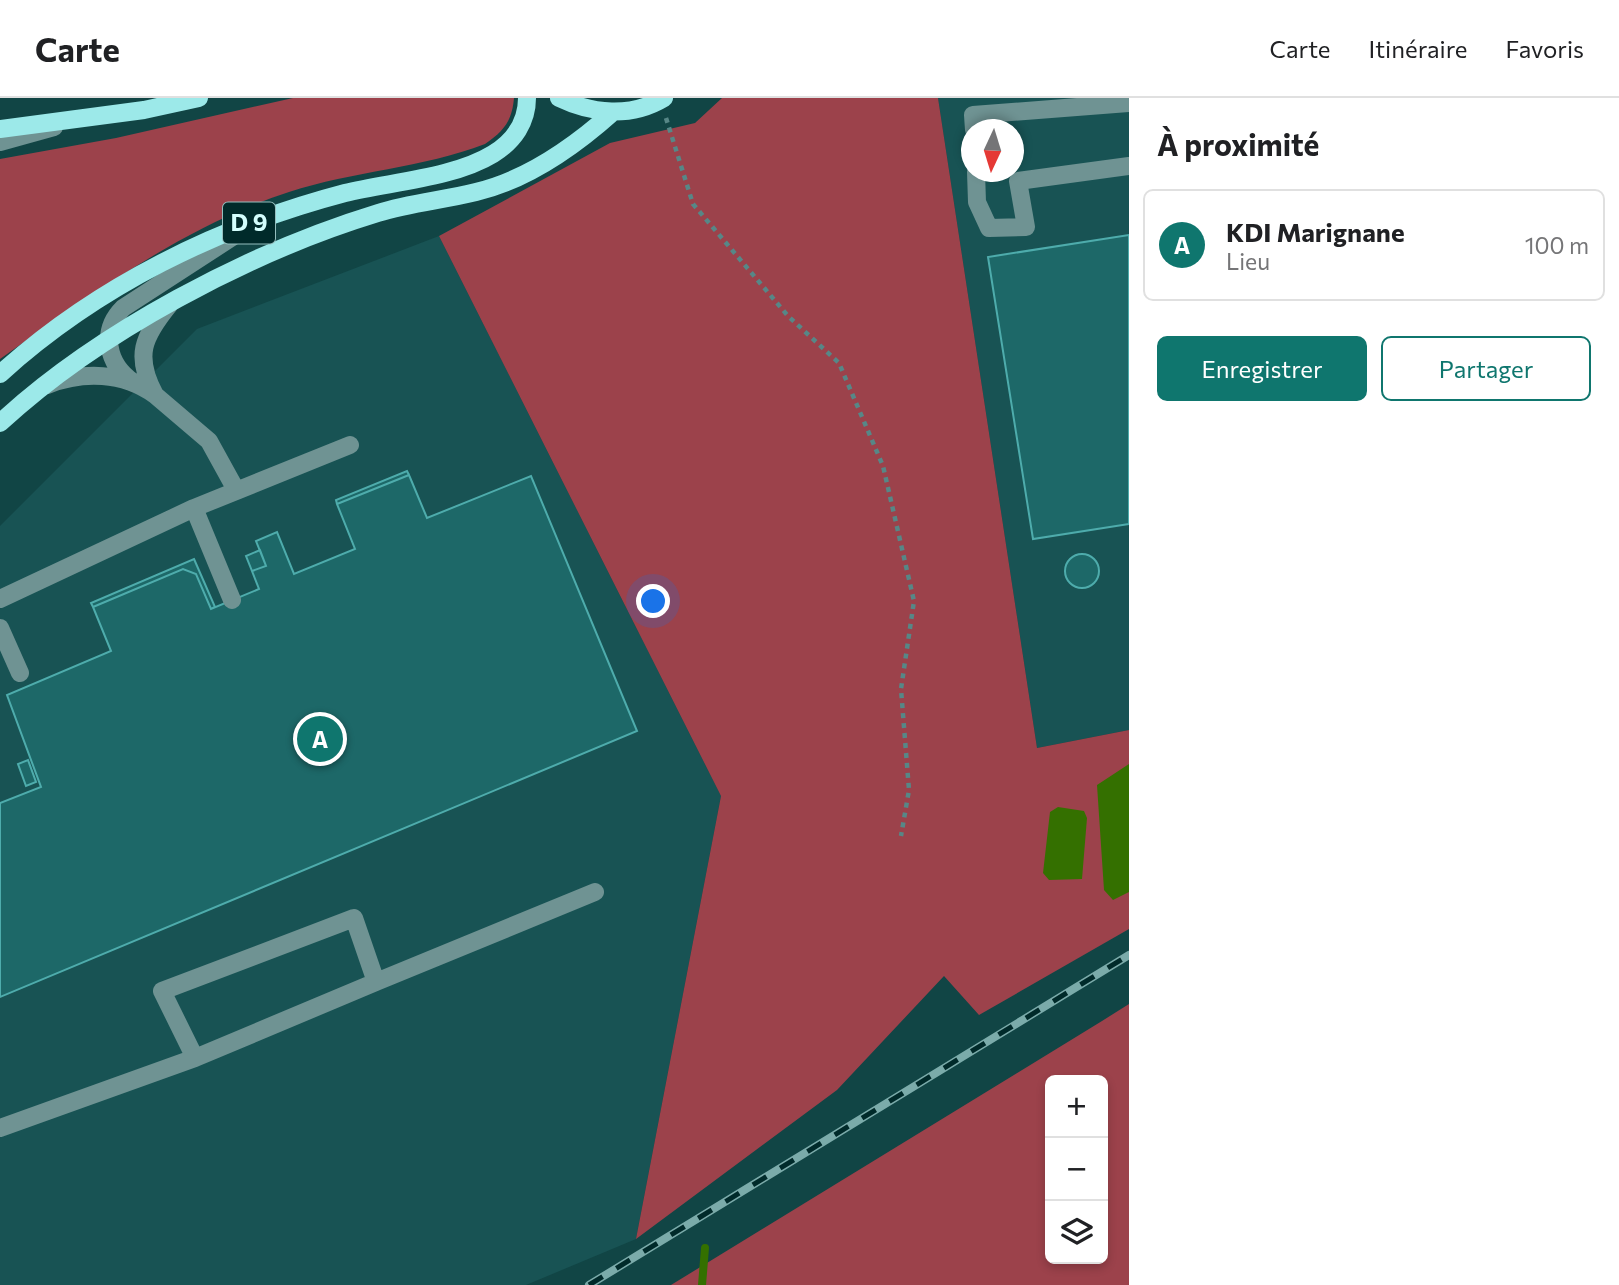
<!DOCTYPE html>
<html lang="fr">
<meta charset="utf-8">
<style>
body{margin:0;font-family:Commissioner,sans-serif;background:#f2f2f2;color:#202124}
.controls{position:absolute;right:21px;bottom:21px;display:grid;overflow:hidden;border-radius:10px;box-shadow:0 4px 10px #0003}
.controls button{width:63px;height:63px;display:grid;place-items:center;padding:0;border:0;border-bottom:2px solid #e0e0e0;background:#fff;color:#202124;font:35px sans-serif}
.compass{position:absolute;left:961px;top:21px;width:63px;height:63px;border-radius:50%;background:#fff;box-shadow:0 4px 10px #0003;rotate:184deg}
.you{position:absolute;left:654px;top:504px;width:24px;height:24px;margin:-18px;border:5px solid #fff;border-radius:50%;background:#1a73e8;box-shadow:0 0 0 10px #1a73e833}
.badge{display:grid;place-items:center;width:46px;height:46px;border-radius:50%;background:#0f766e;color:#fff;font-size:23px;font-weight:700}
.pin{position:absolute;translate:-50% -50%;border:4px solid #fff;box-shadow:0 2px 7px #0006}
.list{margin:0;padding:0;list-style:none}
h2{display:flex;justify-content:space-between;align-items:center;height:91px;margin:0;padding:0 28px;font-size:30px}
h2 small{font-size:23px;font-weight:400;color:#757577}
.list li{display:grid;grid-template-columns:46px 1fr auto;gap:21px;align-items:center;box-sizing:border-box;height:112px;margin:0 14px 14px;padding:0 14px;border:2px solid #e0e0e0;border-radius:10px}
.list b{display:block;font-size:26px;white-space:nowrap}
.list p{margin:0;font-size:23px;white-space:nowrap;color:#757577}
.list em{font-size:23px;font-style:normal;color:#757577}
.actions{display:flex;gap:14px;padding:21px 28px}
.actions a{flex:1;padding:16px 0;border:2px solid #0f766e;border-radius:10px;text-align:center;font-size:24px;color:#0f766e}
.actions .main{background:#0f766e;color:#fff}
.icon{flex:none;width:38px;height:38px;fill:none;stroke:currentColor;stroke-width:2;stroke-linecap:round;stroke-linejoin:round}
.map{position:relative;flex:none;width:1129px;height:1187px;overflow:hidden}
header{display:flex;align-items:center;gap:42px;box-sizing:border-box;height:98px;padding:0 35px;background:#fff;border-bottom:2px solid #e0e0e0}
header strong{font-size:33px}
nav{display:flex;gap:38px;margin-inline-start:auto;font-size:24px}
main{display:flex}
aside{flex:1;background:#fff}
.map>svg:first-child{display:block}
.built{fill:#185354;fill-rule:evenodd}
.green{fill:#9c424b;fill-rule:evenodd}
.water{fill:#347000}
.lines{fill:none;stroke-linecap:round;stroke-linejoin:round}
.stream{stroke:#347000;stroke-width:8}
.building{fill:#1d6868;stroke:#4eacac;stroke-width:2}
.path{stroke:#578787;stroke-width:4.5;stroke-dasharray:5 5;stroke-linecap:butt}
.minor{stroke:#6f9393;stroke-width:18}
.major{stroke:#9ce9e9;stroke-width:18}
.rail-casing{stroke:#7babaa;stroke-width:8}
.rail{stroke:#002a2a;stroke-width:5;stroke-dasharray:16;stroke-linecap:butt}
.labels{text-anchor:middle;stroke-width:7;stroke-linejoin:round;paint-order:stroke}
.shield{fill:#002a2a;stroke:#94bebe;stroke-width:2}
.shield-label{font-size:24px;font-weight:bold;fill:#d3fefd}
</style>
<header>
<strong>Carte</strong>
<nav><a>Carte</a><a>Itinéraire</a><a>Favoris</a></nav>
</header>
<main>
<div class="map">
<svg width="1129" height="1187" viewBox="0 0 1129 1187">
<rect width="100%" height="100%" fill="#114545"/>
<path class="built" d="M938,0H1129V632L1037,650ZM972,32H1014V74H972Z
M439,138L721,698L636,1141L526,1187H0V428L197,231Z"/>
<path class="green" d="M293,0H514C512,23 504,33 485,46C423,70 353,73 289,94C182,129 91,197 0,261V61L116,40Z
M722,0H938L1037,650L1129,632V831L979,917L944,878L837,992L636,1141L721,698L439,138L610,45L695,25Z
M1129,906V1187H671L1102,923ZM1050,982H1103V1161H1050Z"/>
<path class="water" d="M1129,666V794L1113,802L1104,792L1097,687Z
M1058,709L1084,713L1087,720L1082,781L1049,782L1043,775L1050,714Z"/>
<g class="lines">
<path class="stream" d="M702,1187L705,1150"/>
</g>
<path class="building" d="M1129,137V426L1033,441L988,159Z
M407,373L409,377L337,406L336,402Z
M409,377L427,420L531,378L637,633L0,899V705L41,689L7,597L111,553L93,509L183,471L196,476L211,511L259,491L252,473L266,468L256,443L277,434L294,476L355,451L337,406Z
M260,452L266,468L252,473L246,458Z
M1065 473a17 17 0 1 1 34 0a17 17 0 1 1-34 0Z
M194,461L215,509L211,511L196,476L183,471L93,509L91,505Z
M28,662L36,684L26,688L18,666Z"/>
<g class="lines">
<path class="path" d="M666,20L693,106L788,218L839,265L883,368L914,503L901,591L909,692L901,738"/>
<path class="minor" d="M974,32L973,17L1129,5
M0,44L54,29
M976,74L977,104L989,130L1026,129L1018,83L1129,68
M133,284C107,266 100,233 123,210L240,134
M47,287C83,273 123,274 155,297C134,258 143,239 169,207
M155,297L209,343L236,392
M194,410L232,502
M0,501L194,410L350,347
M0,530L20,575
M376,884L595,794
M0,1030L195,960L376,884L354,820L162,893L195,960"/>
<path class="major" d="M559,0C592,16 631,20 664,0
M0,31L144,12L199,0
M0,276C97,188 219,128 345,95C390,84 454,80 493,56C514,43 527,24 527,0
M0,325C98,234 250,154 378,115C409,105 444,102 476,94C527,82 575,48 613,14"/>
<defs>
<path id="rail" d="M589,1187L1129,857"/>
</defs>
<use href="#rail" class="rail-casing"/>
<use href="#rail" class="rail"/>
</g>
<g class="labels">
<rect class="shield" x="223" y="104.5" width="52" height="41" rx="5"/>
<g class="shield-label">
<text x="249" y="133">D 9</text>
</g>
</g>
</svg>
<div class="controls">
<button>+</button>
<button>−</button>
<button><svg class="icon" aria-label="layers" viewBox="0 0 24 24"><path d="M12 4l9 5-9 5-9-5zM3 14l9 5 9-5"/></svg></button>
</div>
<svg class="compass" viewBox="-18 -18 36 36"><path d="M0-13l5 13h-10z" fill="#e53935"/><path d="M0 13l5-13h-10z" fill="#757577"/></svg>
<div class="you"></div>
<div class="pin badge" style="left:320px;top:641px">A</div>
</div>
<aside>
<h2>À proximité<small></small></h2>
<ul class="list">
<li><span class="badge">A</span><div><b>KDI Marignane</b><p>Lieu</p></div><em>100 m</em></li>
</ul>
<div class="actions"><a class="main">Enregistrer</a><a>Partager</a></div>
</aside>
</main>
